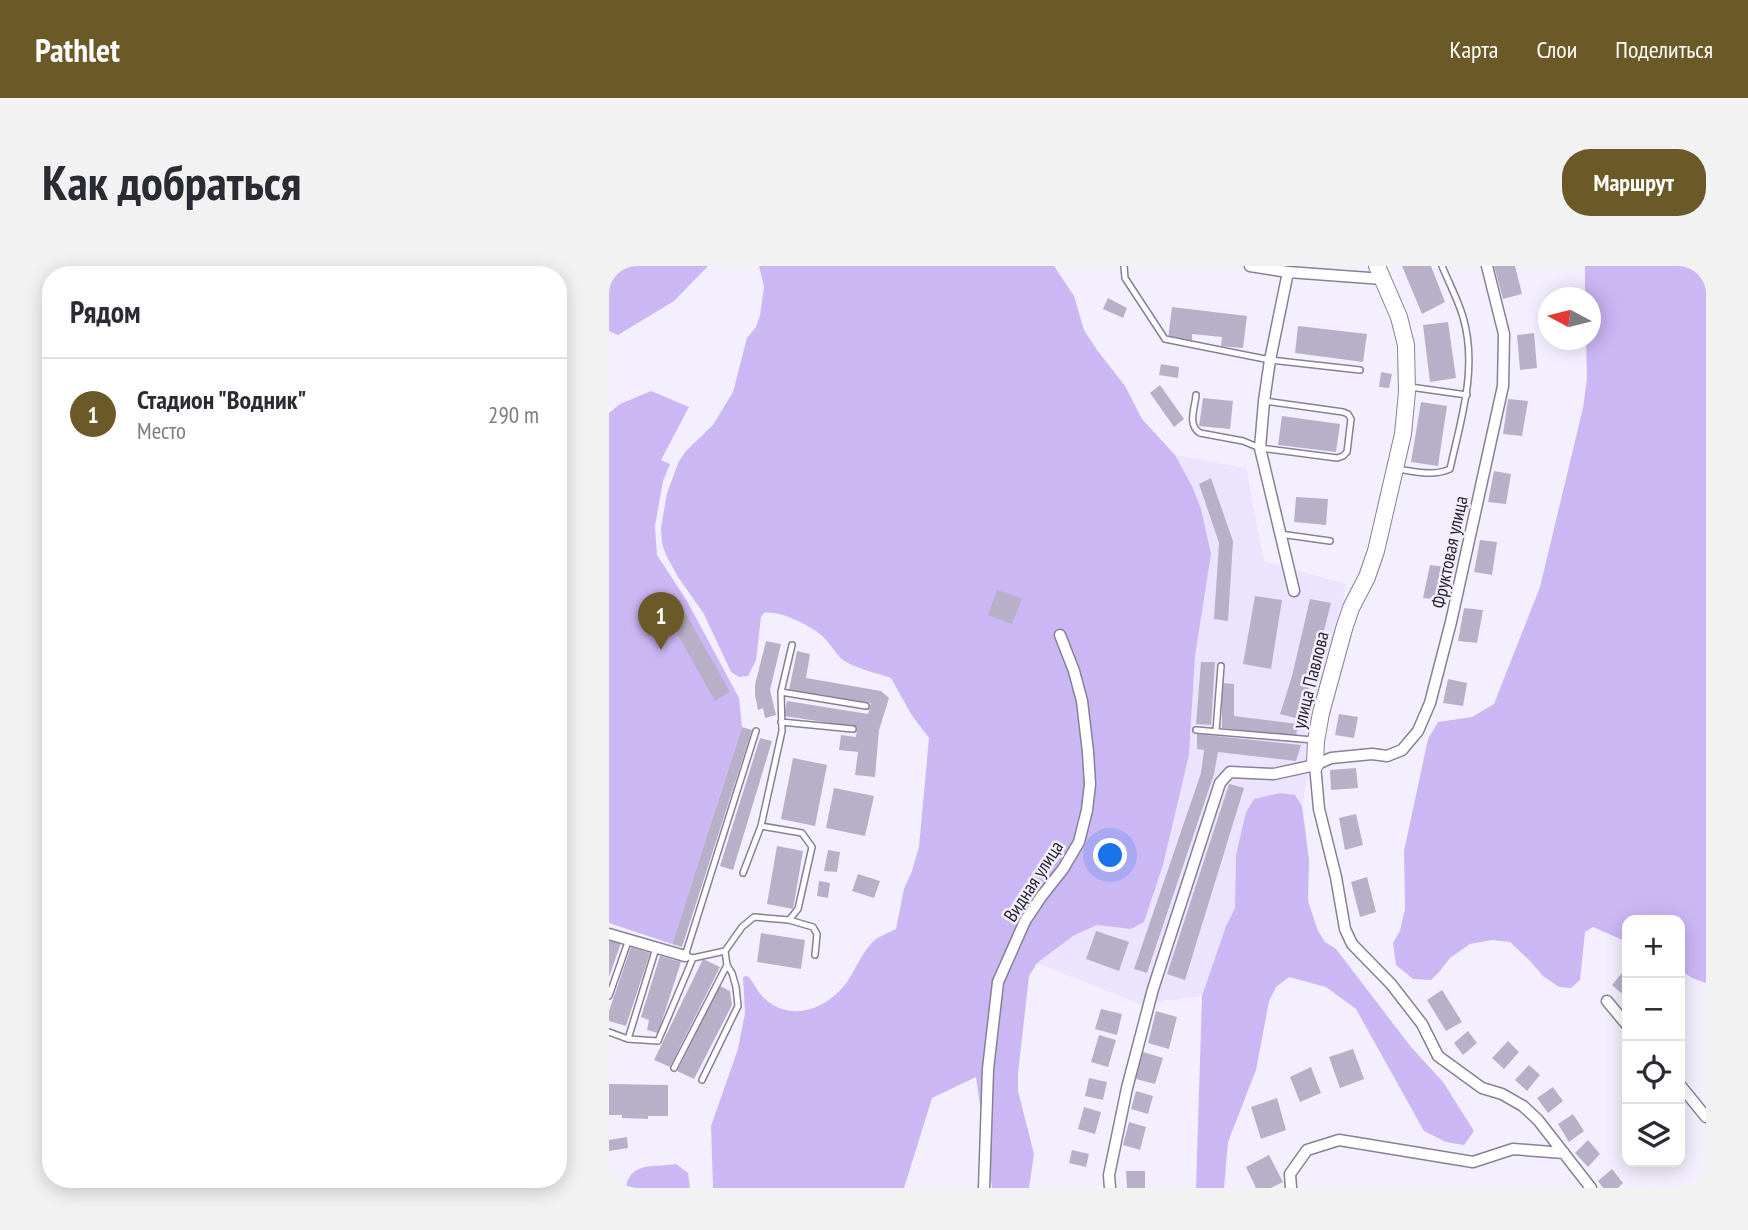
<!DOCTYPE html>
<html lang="ru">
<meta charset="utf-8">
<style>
body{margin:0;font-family:"PT Sans Narrow",sans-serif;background:#f2f2f3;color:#2b2b33}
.controls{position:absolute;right:21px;bottom:21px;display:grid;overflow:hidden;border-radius:14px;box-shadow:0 4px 18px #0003}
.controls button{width:63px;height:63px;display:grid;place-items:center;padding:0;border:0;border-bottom:2px solid #e1e1e2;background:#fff;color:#2b2b33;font:35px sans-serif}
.compass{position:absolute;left:929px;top:21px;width:63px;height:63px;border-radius:50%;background:#fff;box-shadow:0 4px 18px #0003;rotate:277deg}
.you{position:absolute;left:502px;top:590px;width:24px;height:24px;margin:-18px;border:5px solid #fff;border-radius:50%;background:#1a73e8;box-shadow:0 0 0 10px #1a73e833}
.badge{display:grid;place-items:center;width:46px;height:46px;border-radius:50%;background:#6b5a28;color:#fff;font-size:23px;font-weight:700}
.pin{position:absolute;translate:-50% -58px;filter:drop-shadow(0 2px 4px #0008)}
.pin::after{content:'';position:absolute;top:37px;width:24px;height:21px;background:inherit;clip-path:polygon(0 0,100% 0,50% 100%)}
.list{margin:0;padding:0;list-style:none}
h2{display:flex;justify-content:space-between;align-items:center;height:91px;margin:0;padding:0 28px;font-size:30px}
h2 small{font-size:23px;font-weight:400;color:#7c7c81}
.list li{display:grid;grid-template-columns:46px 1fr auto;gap:21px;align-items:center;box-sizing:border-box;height:112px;padding:0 28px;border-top:2px solid #e1e1e2}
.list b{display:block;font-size:26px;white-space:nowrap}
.list p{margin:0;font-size:23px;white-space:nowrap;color:#7c7c81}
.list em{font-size:23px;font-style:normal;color:#7c7c81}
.icon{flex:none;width:38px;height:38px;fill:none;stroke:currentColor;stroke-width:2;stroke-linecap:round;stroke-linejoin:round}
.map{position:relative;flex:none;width:1097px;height:922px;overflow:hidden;border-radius:28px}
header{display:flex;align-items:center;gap:42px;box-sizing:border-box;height:98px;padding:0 35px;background:#6b5a28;color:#fff}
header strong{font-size:33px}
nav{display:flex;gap:38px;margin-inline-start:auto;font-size:24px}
.intro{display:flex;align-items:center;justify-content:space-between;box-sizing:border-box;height:168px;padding:0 42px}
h1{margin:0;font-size:49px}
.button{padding:18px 32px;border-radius:28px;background:#6b5a28;color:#fff;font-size:24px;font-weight:700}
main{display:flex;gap:42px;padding:0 42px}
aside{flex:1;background:#fff;border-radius:28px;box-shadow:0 4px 18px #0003}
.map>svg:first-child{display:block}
.built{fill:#ece4ff}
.green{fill:#ccb7f5}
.building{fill:#b8b0c8}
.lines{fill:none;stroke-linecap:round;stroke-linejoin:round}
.lane-casing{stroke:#878097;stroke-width:8}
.street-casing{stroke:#878097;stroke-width:13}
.secondary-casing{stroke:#878097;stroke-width:18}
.lane{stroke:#fff;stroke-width:5}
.street{stroke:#fff;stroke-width:10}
.secondary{stroke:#fff;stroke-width:16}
.labels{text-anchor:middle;stroke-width:5;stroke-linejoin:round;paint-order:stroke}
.street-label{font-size:19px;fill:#292630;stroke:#f4effe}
</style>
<header>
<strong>Pathlet</strong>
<nav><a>Карта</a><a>Слои</a><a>Поделиться</a></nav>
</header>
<div class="intro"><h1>Как добраться</h1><a class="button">Маршрут</a></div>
<main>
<aside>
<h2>Рядом<small></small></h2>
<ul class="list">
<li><span class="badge">1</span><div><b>Стадион &quot;Водник&quot;</b><p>Место</p></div><em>290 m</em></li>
</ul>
</aside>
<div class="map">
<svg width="1097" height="922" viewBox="0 0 1097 922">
<rect width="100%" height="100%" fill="#f4effe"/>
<path class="built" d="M566,189L637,202L655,295L737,318L693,540L686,529L671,527L645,533L637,546L627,589L626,642L617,660L593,730L530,738L428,697L464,670L488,659L522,663L535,656L554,599L580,489L586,390L583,220Z"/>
<path class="green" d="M0,0H99L65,35L9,69L0,65Z
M150,0H445L465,30L475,64L488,84L516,120L533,153L566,189L583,220L592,243L602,288L586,390L580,489L554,599L535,656L522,663L488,659L464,670L428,697L420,710L409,807V825L425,888L420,922H383L367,811L323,832L295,922H104L102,860L129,783L136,747L134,711L137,710L140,711C145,718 150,728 156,733C184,758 222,741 240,713C248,700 255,683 267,673C273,669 281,666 287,663L295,623L303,605L310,581L320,472L302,448L282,412C268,407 252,404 239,397C227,391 222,377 212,369C200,359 170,344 155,347L152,351L147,394L139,410L130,411L122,406L95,348L69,311L57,289L53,277L52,262L58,227L70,195L77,185L104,159L124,126L138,72L147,61L151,49L155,21Z
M976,0H1097V717L1083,712L1071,704V654H1018V676L984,661L976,666L971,714L962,722L950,721L934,710L921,695L901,676L883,674L861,678L841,692L830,706L822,714L804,713L787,699L784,677L791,665L796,643L795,585L819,473L829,456L863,451L885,438L931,321L974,142L978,113L977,74H982V32L976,31Z
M42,125L80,141L52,194L61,198L54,215L46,260L48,289L78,335L130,432L133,461L63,678L0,657V147L11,138Z
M671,527L686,529L693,540L700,594L699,635L709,665L716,676L727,683L802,781L834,816L865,865L855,879L837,876L815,865L747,743L717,721L680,711L667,721L660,735L647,804L619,876L615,922H587L593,730L617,660L626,642L627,589L637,546L645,533Z
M67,898L79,907L81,922H17C21,894 47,902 67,898Z"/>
<path class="building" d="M793,0H822L836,36L813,48Z
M885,0H906L913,28L894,33Z
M499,32L518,42L514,52L494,43Z
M563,41L638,50L634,82L612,80L613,71L583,68V75L559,73Z
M839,56L847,112L821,116L814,59Z
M689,60L758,68L754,96L686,87Z
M925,67L928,102L911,104L908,69Z
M552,98L570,101L569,112L550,109Z
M772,106L783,108L780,122L770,121Z
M551,119L575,153L565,161L541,127Z
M594,132L624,135L621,163L590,160Z
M899,133L919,135L913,170L894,168Z
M812,136L838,140L829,200L802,196Z
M673,150L731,158L727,186L669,179Z
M885,205L902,208L897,238L879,236Z
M602,212L624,275L619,355L605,353L610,277L590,218Z
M687,231L719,233L717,259L685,256Z
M871,274L888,276L883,309L865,306Z
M821,299L837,301L831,334L814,332Z
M388,324L413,333L403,358L379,349Z
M65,327L121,426L106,435L50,335Z
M646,330L673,334L662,403L634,398Z
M701,333L722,337L700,424L690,453L671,448L683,410Z
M855,342L874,344L868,377L849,375Z
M157,375L172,378L161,424L167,449L156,452L154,442L149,444L146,429V419Z
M188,385L201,388L197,412L272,425L280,432L270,464L266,511L246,509L249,486L230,484L232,469L247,471L248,461L175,450L178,435L259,448L262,437L180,424Z
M592,396H606L602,459L587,458Z
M839,413L858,417L854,440L834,437Z
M613,417L625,418V450L689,458L687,470L613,462Z
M730,448L749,451L745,472L726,469Z
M133,461L143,464L73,681L63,678Z
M588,468L692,479L687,495L609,486L605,508L538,707L525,703L592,507L595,484L588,483Z
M151,472L163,475L124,604L111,600Z
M184,492L218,499L206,560L172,553Z
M747,502L749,522L722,524L721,504Z
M620,518L635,522L576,714L558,708Z
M225,522L265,530L256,570L217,562Z
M747,548L754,579L736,584L730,552Z
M168,580L194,585L184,643L158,638Z
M219,584L231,586L228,606L215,605Z
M249,608L271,615L265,632L243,625Z
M758,611L767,646L751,651L742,616Z
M210,615L221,617L219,632L208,630Z
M487,665L520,676L510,705L477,693Z
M152,667L196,674L192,703L148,696Z
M0,673L12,677L0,711Z
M22,681L41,687L17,760L0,755V745Z
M51,690L72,696L49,767L38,764L40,754L32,751Z
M94,693L111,701L61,801L45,794Z
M1018,701V732L1003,719Z
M111,720L121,725L123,739L85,813L68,805Z
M833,724L853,756L837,765L818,734Z
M492,743L513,748L508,769L486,763Z
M547,745L568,751L560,783L539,777Z
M859,765L868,777L854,789L845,777Z
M490,769L507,774L499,801L482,796Z
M899,775L910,786L895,803L883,792Z
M744,783L755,813L731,822L720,791Z
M534,786L554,792L546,818L527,813Z
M920,799L931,809L918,825L906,814Z
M702,801L712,827L691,836L681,811Z
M480,812L498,816L494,834L476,830Z
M0,818L59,819V850H39V853L13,852V849H0Z
M944,821L954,835L939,847L928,832Z
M527,825L544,830L539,848L522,843Z
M668,832L677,864L652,873L642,841Z
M475,841L492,846L486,868L469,863Z
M964,848L975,865L960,876L949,858Z
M520,856L537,861L531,884L514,879Z
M18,871L19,882L0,885V874Z
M979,874L991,888L979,901L966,887Z
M463,884L480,888L477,901L460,897Z
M660,889L674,916L662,922H647L637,901Z
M1003,903L1014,917L1009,922H994L989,915Z
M517,905H536V922H518Z"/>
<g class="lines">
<defs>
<path id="lane" d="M515,0L516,12L556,73L661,94L751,104
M801,121L858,129
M587,129C586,142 578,159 591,167L634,175L651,182L728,192L734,190L738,186L742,153L739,148L734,146L655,135
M787,203C805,205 824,211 841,203C852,153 869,102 854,51C849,34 840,17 833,0
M671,268L721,275
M172,426L257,440
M172,456L244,463
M587,464L704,474
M147,465L76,690L84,692L116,685L133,661L145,651L180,654L204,661L208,668L206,689
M607,465L612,400
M152,560L193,567L203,581L189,643L180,654
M134,607L152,560L173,465L172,426L183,379
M0,730L20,673
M0,766L19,773L49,775L84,692
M19,773L47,682
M65,802L118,699L116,685
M93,814L129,740L127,721L123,707L118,699"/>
<path id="street" d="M641,0L679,6
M685,325L651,182L655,135L661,94L679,6L774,13
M706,499L710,543L727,611L736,663L743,678L782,718L813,758L829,790L873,822L893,828L914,840L929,854L982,922
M0,668L76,690
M998,735L1018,759
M1071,819L1097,851
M375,922L379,803L389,716L416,655L432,631L454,603L470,576L478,544L481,518L479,486L473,435L465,405L451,369
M501,922L500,909L518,822L544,723L611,517L621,506L665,508L706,499L722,492L763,488L778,490L793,484L809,465L821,437L842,356L894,120L895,68L878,0
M682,922L681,908L698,884L730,874L864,896L904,883L955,887"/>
<path id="secondary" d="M706,499L707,475L712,447L735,363L742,342L758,311L767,285L794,168L798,126L797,79L790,51L768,0"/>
</defs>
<use href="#lane" class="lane-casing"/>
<use href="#street" class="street-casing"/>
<use href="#secondary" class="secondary-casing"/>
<use href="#lane" class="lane"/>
<use href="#street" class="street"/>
<use href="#secondary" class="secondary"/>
</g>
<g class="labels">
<g class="street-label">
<text transform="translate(840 286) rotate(-78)" y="7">Фруктовая улица</text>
<text transform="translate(701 414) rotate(-76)" y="7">улица Павлова</text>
<text transform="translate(424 615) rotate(-57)" y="7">Видная улица</text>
</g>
</g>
</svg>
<div class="controls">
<button>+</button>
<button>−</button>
<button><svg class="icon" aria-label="locate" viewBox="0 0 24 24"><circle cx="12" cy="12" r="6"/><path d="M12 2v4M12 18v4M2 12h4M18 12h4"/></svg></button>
<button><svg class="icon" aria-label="layers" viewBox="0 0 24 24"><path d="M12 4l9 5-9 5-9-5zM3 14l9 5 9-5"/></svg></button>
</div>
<svg class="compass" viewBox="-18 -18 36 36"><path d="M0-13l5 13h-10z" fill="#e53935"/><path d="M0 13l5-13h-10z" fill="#7c7c81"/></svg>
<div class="you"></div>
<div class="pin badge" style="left:52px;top:384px">1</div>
</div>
</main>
